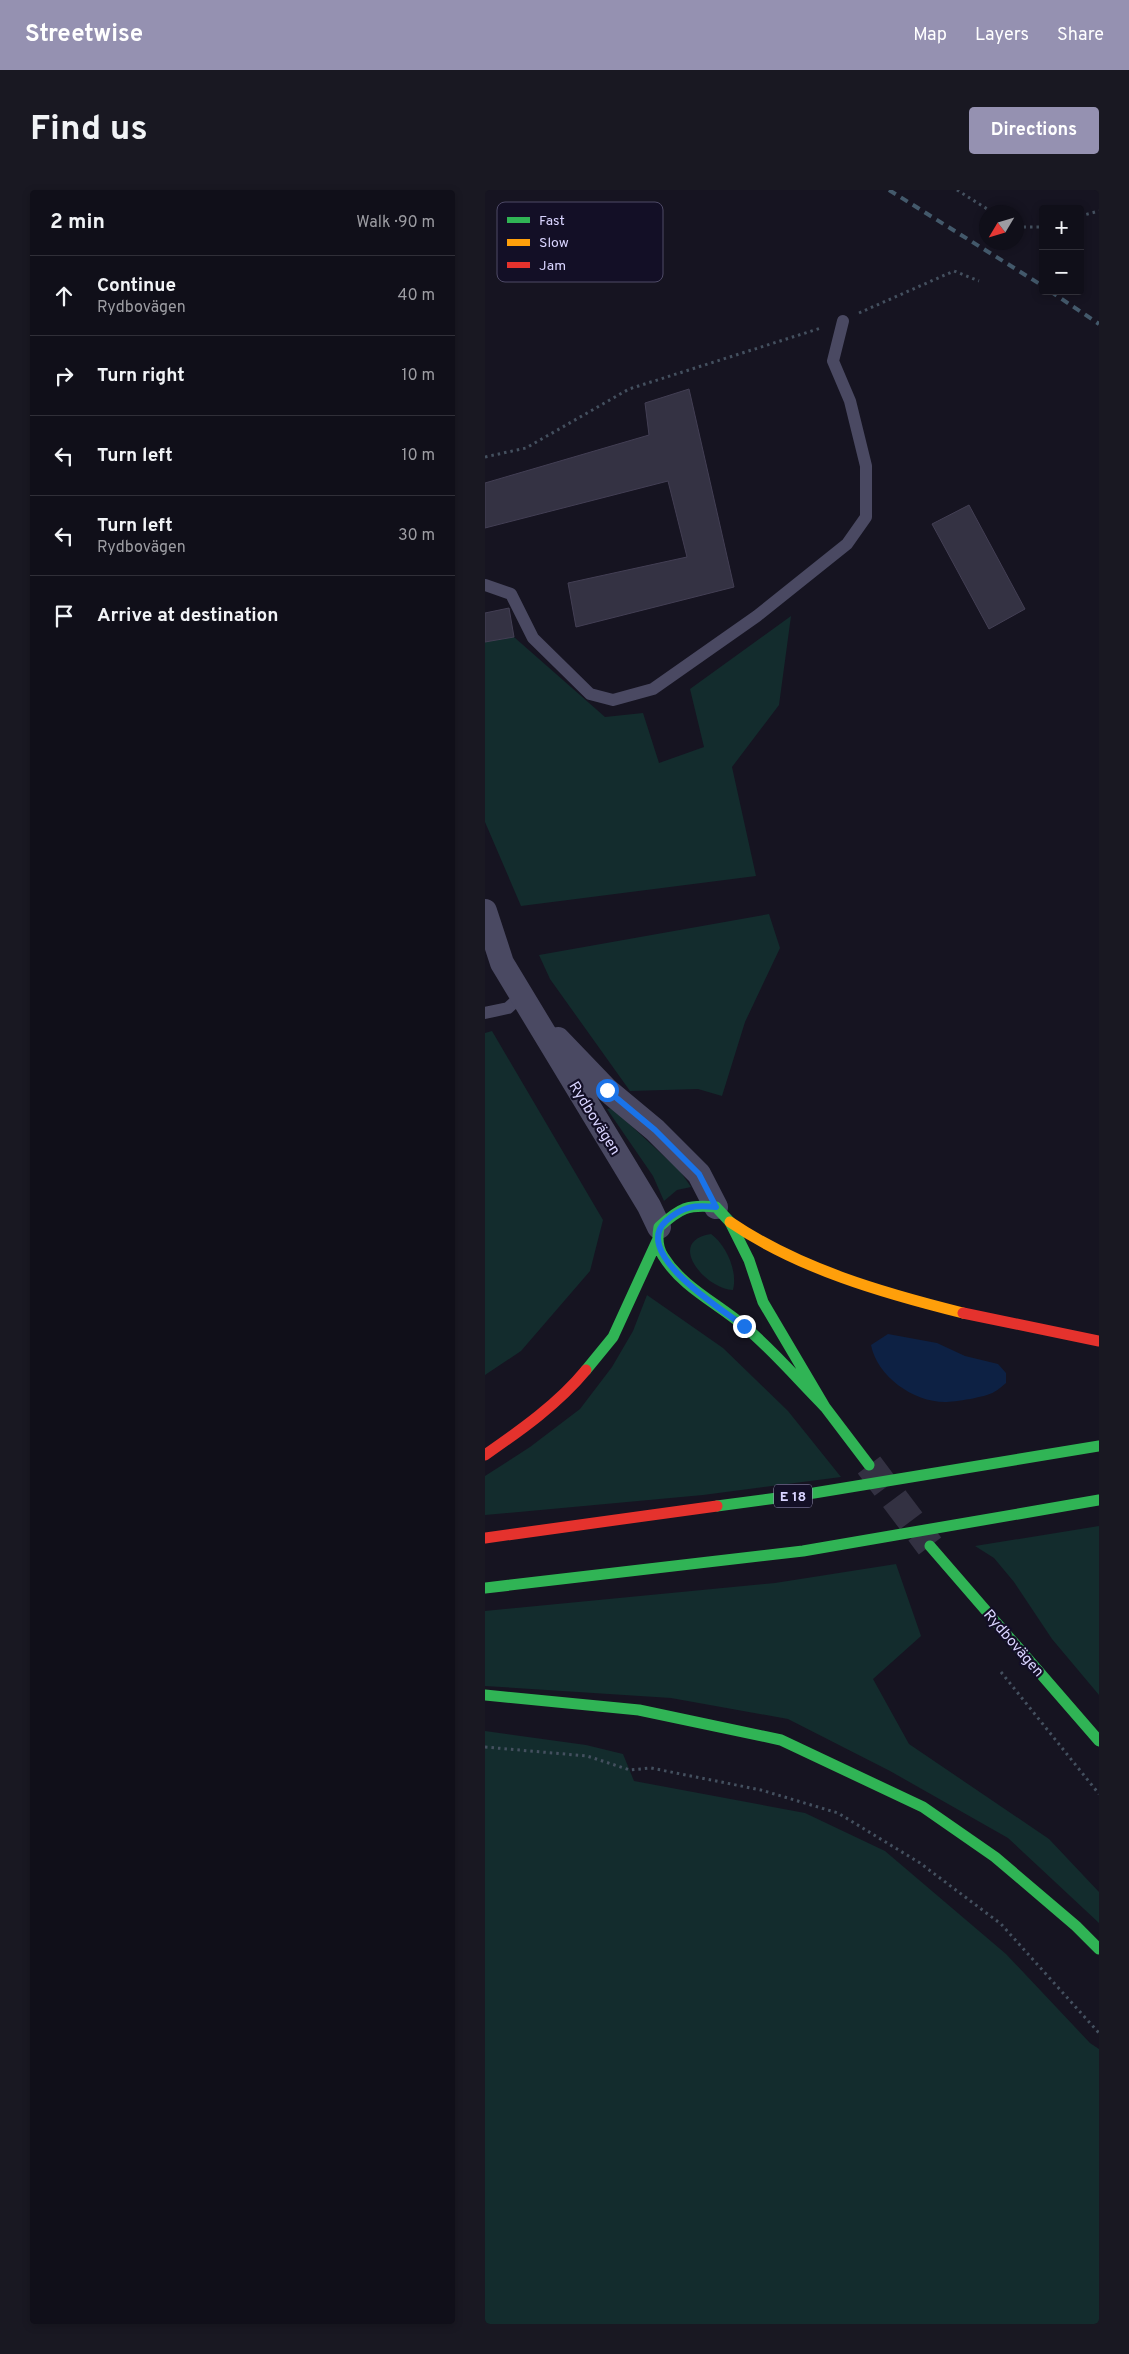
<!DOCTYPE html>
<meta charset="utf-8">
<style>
body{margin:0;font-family:Overpass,sans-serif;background:#191822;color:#f1f3f6}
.controls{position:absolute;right:15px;top:15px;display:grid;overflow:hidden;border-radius:5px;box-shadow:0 2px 8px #0003}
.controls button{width:45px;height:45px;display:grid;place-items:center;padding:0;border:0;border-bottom:1px solid #302f38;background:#100f19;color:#f1f3f6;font:25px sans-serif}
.compass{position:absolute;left:494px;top:15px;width:45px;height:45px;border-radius:50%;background:#100f19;box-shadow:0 2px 8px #0003;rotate:232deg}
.stop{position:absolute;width:15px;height:15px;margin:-11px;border:4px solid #1a73e8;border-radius:50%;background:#fff}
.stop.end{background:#1a73e8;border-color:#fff;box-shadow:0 1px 5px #0008}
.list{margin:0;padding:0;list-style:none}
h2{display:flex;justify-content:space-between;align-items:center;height:65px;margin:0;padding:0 20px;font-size:21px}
h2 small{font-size:16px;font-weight:400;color:#9c9ca2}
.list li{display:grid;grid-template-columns:32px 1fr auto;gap:15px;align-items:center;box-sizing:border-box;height:80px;padding:0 20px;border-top:1px solid #302f38}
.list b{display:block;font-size:19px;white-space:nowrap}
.list p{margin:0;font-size:16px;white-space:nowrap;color:#9c9ca2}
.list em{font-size:16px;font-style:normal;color:#9c9ca2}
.icon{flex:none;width:28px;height:28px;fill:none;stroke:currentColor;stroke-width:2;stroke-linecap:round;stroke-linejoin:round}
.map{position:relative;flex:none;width:614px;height:2134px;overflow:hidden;border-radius:5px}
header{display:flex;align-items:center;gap:30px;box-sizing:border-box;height:70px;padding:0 25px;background:#9591b1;color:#fff}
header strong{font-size:24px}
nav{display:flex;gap:28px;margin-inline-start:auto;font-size:18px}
.intro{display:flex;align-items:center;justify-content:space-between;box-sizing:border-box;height:120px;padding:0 30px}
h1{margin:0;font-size:35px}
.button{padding:12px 22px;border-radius:5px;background:#9591b1;color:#fff;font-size:18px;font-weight:700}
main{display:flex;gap:30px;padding:0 30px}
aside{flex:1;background:#100f19;border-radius:5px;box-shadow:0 2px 8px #0003}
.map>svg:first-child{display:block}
.green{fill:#132c2d}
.water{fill:#0d2144}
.building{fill:#343243;stroke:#433f54}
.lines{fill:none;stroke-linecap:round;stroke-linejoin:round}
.secondary-tunnel{stroke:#333142;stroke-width:28;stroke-dasharray:28 14;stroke-linecap:butt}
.path{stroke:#44505f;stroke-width:3;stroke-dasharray:2.5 4;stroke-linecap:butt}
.lane{stroke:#4a4962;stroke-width:12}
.street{stroke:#4a4962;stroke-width:24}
.fast{stroke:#30b455;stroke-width:11}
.slow{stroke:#ff9f0a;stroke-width:11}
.jam{stroke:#e5322d;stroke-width:11}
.rail{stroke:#43596b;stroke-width:4;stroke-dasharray:8 6;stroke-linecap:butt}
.route{stroke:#1a73e8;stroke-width:6}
.labels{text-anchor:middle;stroke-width:4.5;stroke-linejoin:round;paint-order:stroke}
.shield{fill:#130f26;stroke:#9e99be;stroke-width:1}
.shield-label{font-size:14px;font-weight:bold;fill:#d9d4ff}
.street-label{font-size:15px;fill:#d9d4ff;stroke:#130f26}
.key{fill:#130f26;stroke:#4e4a67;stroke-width:1}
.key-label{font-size:14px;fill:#d9d4ff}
</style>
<header>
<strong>Streetwise</strong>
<nav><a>Map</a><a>Layers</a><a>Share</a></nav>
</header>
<div class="intro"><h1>Find us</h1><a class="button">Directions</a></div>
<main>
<aside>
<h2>2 min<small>Walk · 90 m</small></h2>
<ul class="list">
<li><svg class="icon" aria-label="ahead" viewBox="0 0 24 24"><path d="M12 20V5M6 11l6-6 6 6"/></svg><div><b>Continue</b><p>Rydbovägen</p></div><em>40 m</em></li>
<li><svg class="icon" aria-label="right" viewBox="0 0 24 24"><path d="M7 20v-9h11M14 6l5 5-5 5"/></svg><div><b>Turn right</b></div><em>10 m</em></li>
<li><svg class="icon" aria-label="left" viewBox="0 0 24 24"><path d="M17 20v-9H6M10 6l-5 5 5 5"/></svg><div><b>Turn left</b></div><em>10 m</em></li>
<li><svg class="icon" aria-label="left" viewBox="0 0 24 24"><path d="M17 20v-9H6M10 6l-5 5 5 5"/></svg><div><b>Turn left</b><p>Rydbovägen</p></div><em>30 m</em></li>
<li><svg class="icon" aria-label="arrive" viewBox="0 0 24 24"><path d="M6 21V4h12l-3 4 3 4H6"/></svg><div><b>Arrive at destination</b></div></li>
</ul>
</aside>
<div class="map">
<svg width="614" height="2134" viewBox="0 0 614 2134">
<rect width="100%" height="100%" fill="#161421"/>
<path class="green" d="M306,426L294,515L247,577L271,686L36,716L0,632V452L29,447L120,527L158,523L174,573L219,557L205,499Z
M284,724L295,758L260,832L237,906L213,899L145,901L65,789L54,765Z
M7,841L118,1030L105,1081L36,1161L0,1185V843Z
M127,918L195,981L206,997L192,1000L179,1011L168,986L122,919Z
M226,1044C241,1055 253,1081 248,1100C220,1099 180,1051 226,1044Z
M162,1105L238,1158L303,1221L356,1287L218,1305L0,1325V1286L45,1257L95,1219L127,1177L148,1141Z
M614,1336V1505L567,1449L529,1392L509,1368L490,1356Z
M411,1374L436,1446L388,1489L424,1554L564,1649L614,1702V1733L523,1648L405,1581L303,1529L186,1508L0,1496V1421L290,1393Z
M0,1541L101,1555L138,1564L149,1591L320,1623L400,1661L521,1764L605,1853L614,1859V2134H0Z"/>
<path class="water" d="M403,1144L452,1153L480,1166L513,1174L521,1183V1193C517,1196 513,1200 509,1202C502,1207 469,1212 460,1212C428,1212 392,1186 386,1155Z"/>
<path class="building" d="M204,199L249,397L91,437L83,393L202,367L183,291L0,338V293L164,245L160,213Z
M484,315L540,419L504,439L447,334Z
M24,418L29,447L0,452V423Z"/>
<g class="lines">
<path class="secondary-tunnel" d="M384,1275L445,1356"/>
<path class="path" d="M472,0L507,22
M595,26L614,21
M532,37H558
M374,123L469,81L494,91
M0,267L41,258L144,199L336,138
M516,1482L614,1604
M0,1557L102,1566L145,1580L166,1578L276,1600L353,1623L435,1673L516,1734L614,1843"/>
<path class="lane" d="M0,395L26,404L48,448L105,504L128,510L168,499L272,426L362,354L381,327V276L365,211L348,171L358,131
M0,823L23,818L36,806"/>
<path class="street" d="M0,721L17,773L164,1016L174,1037
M73,849L122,900L170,940L214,984L231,1017"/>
<path class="fast" d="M101,1180L128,1147L172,1051
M340,1217C313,1190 288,1160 259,1136C232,1113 197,1097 178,1066C172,1057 172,1048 174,1037C195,1018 203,1014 231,1017L245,1032L264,1070L278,1112L340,1217L384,1275
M232,1316L329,1303L614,1256
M445,1356L614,1551
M0,1398L318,1361L614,1310
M0,1505L154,1520L296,1550L438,1617L510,1667L591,1736L614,1759"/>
<path class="slow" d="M245,1032C314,1079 398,1103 478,1123"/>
<path class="jam" d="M478,1123L614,1151
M0,1265C36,1240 73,1214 101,1180
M0,1348L232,1316"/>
<path class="rail" d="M404,0L558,96
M565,101L614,134"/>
</g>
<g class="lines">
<path class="route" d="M122,900L170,940L214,984L231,1017C209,1015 198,1016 181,1031C146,1063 236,1119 259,1136"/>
</g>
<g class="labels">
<rect class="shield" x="289" y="1294.5" width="38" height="23" rx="4"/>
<g class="shield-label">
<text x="308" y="1311">E 18</text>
</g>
<g class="street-label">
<text transform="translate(110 928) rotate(58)" y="5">Rydbovägen</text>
<text transform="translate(529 1453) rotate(49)" y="5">Rydbovägen</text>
</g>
</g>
<rect x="12" y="12" width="166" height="80" rx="8" class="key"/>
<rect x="22" y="27" width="23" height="6" fill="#30b455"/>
<rect x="22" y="49" width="23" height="7" fill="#ff9f0a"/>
<rect x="22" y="72" width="23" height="6" fill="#e5322d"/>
<g class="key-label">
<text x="54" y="35">Fast</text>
<text x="54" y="57">Slow</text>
<text x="54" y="80">Jam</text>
</g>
</svg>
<div class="controls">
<button>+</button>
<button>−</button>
</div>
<svg class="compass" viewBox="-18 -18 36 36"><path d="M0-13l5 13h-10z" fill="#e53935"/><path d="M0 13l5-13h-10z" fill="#9c9ca2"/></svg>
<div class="stop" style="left:122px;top:900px"></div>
<div class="stop end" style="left:259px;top:1136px"></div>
</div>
</main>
